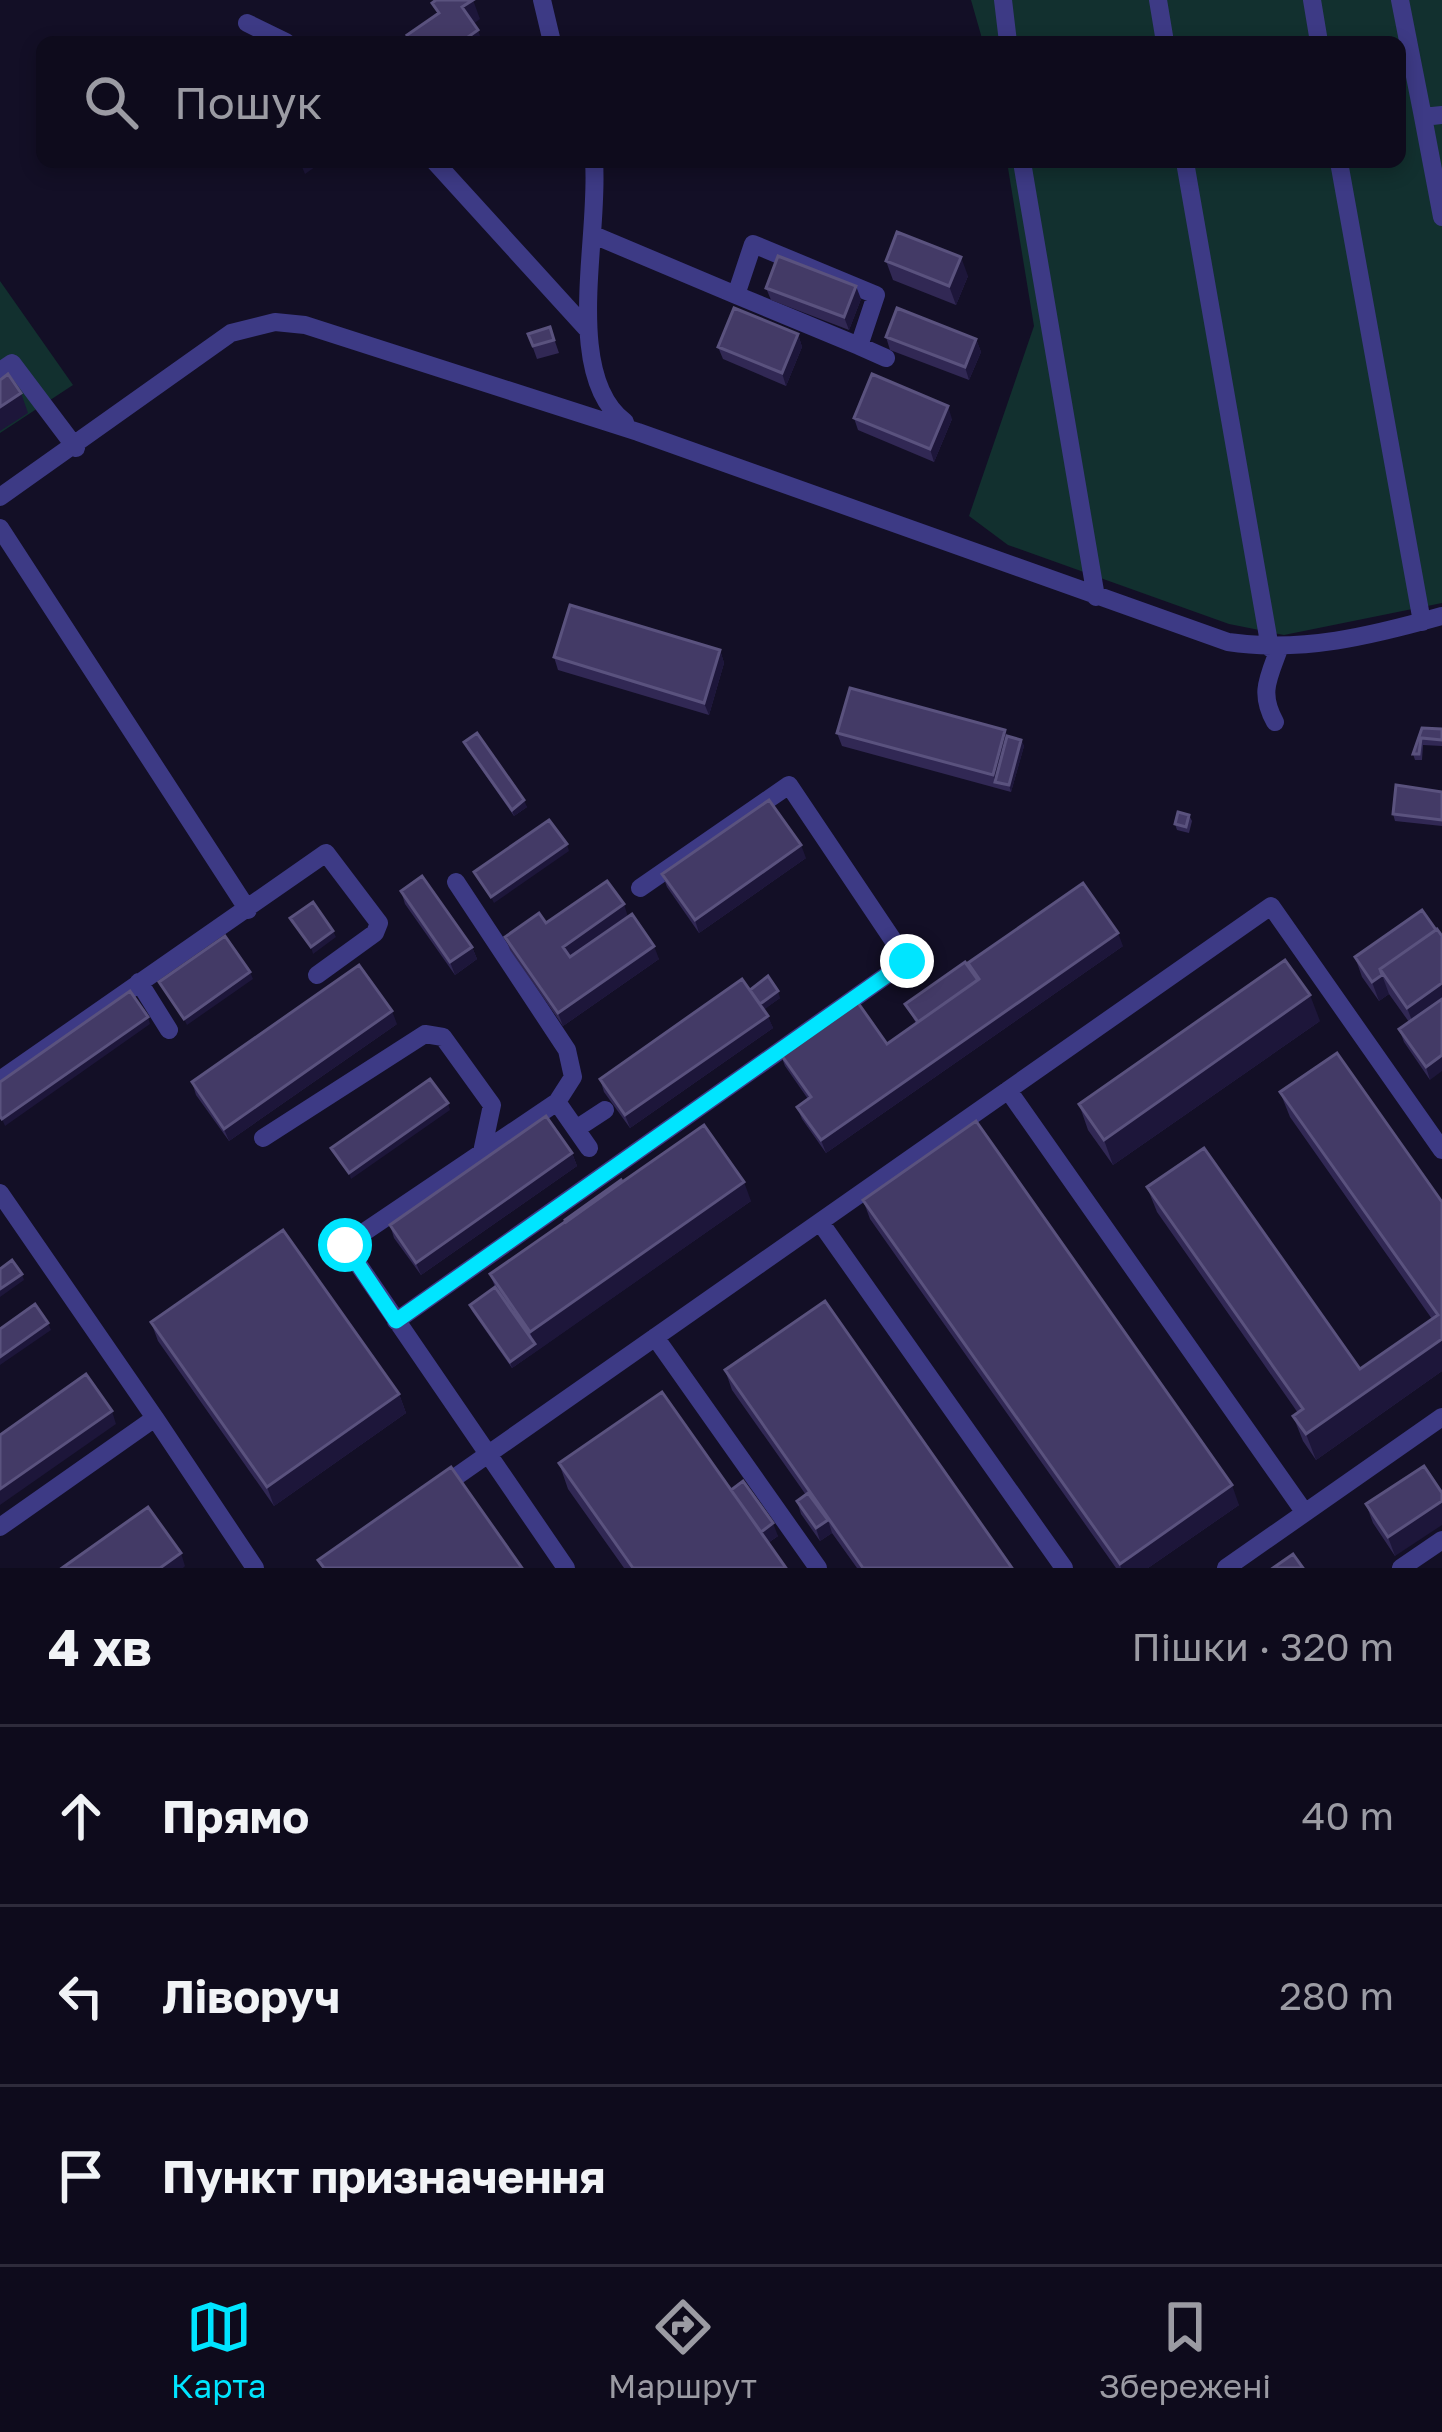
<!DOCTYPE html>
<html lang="uk">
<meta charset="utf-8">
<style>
body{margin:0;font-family:"Golos Text",sans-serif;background:#1c1929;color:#f1f3f6}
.stop{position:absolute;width:36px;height:36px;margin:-27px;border:9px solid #00e5ff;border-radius:50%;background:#fff}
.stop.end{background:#00e5ff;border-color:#fff;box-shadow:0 3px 12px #0008}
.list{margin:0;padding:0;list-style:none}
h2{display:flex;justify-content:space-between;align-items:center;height:156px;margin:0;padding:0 48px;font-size:51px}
h2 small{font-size:39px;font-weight:400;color:#9b9ba3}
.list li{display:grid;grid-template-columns:78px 1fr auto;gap:36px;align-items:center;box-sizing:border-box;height:180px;padding:0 48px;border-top:3px solid #2e2b3b}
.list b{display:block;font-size:45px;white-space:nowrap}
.list em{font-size:39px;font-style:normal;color:#9b9ba3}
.icon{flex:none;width:66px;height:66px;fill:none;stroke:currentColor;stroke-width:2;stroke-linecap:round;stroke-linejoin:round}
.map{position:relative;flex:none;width:1442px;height:1568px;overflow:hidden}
.search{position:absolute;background:#0e0b1c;box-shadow:0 6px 18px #0003;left:36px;right:36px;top:36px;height:132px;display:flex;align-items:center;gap:30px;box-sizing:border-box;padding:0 42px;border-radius:18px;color:#9b9ba3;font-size:45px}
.sheet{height:696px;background:#0e0b1c}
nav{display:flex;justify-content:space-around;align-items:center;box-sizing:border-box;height:168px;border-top:3px solid #2e2b3b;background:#0e0b1c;font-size:33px;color:#9b9ba3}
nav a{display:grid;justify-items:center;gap:6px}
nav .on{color:#00e5ff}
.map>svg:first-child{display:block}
.green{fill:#12302f}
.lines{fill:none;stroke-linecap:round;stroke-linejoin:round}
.minor{stroke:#3d3a85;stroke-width:18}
.wall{fill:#312854}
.shaded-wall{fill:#1d163a}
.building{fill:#433a66;stroke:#5a527e;stroke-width:3}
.route{stroke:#00e5ff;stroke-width:15}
</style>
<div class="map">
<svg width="1442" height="1568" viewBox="0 0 1442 1568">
<rect width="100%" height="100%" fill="#130f26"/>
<path class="green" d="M971,0H1442V603L1284,635L1229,624L1008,545L969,516L1034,326L1007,162H1400V42H983Z
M0,281L73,385L0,433Z"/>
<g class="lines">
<path class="minor" d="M542,0L552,42
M1003,0L1008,42
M1158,0L1165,42
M1312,0L1319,42
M1400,0L1423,117L1442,115
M247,23L286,42
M1423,117L1442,217
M435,162L586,328
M594,162C600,235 562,375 625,422
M1022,162L1096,597
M1185,162L1270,648
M1339,162L1422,622
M596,236L736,295L753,244L876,295L859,346L886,358
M736,295L859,346
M0,371L12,363L76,448
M0,497L231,333L275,322L305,325L638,432L1228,642C1302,653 1371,636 1442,616
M0,528L248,910
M1275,722C1259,693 1268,679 1279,649
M456,882L567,1050L573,1077L557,1102L345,1245L566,1568
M139,982L169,1030
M0,1080L326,853L379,923L375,933L317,975
M1008,1090L1305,1513
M557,1102L589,1148
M576,1129L605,1110
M263,1138L425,1034L443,1037L492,1105L482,1152
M0,1193L155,1418L0,1527
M820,1222L1064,1568
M396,1321L907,961L789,785L640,888
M655,1337L818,1568
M155,1418L255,1568
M437,1490L1271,906L1442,1150
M1226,1568L1442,1417
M1401,1568L1442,1540"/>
</g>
<path class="wall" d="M886,261L968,276L956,305L893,280Z
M766,288L861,299L849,330L771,300Z
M550,327L559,353L537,359L528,334Z
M798,334L802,347L786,386L723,359L718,347Z
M886,337L976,339L981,352L969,380L890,350Z
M854,418L952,419L934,462L858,430Z
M720,650L724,663L709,715L558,670L554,657Z
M1422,728L1442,729V746L1423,745L1422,760H1415L1413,754Z
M1005,730L1007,736L1021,740L1024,746L1011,792L842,746L837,733Z
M464,742L527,807L514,816L467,749Z
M1442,792V826L1395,821L1393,814Z
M1189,815L1192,821L1189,833L1177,830L1175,824Z
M806,858L699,933L667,887L662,874Z
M401,891L472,947L477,959L455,975L405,904Z
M1422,910L1430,1080L1404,1042L1399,1029L1409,1022L1389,994L1379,1001L1362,977L1355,957Z
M628,916L659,959L563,1026L510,950L505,937L546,923Z
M1123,946L826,1153L802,1119L797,1107L808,1099L785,1066L780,1053L887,1044L916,1023L905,1004L970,969Z
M750,990L780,998L764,1009L773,1028L630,1128L604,1092L600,1079Z
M1320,1021L1113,1165L1088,1130L1079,1104Z
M397,1024L229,1141L196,1095L192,1082Z
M1280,1092L1442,1202V1371L1316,1460L1303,1441L1293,1416L1298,1413L1157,1212L1147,1187L1360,1369L1432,1319L1290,1117Z
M572,1153L577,1166L421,1275L394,1238L390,1225Z
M622,1182L751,1201L512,1368L472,1311L470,1305L495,1287L490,1274Z
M863,1200L1239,1505L1148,1568H1116L870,1219Z
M151,1322L399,1394L406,1413L274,1506L158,1341Z
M725,1370L1012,1568H857L832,1533L820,1541L801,1514L797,1501L806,1495L732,1390Z
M559,1463L731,1490L778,1536L768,1543L786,1568H624L568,1489Z
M1442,1493L1395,1556L1373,1523L1366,1504Z"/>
<path class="shaded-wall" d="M473,0L480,19L469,27L462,7Z
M478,30L482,42H461Z
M300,162H322L305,174Z
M961,257L968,276L956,305L949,286Z
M856,286L861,299L849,330L844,317Z
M798,334L802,347L786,386L782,373Z
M976,339L981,352L969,380L965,367Z
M21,393L28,413L0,431V407Z
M948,406L952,419L934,462L930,449Z
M720,650L724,663L709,715L704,703Z
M1005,730L1010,742L995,782L993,775Z
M1021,740L1024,746L1011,792L1009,785Z
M524,800L527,807L514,816L512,810Z
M567,844L569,851L494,903L491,897Z
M801,845L806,858L699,933L695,920Z
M624,904L628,917L567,960L563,947Z
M333,931L336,937L313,954L311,947Z
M1118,933L1123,946L826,1153L821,1140Z
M654,946L659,959L563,1026L558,1013Z
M472,947L477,959L455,975L450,962Z
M250,972L253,979L187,1025L184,1019Z
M1382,975L1389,994L1379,1001L1372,982Z
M1442,983V1015L1417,1033L1407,1008Z
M778,991L780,998L761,1012L758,1005Z
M1310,995L1320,1021L1113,1165L1104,1140Z
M392,1011L397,1024L229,1141L224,1129Z
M768,1016L773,1028L630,1128L625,1115Z
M148,1017L150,1024L5,1126L2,1119Z
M1442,1055V1071L1430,1080L1426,1067Z
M448,1103L450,1110L351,1179L349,1173Z
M572,1153L577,1166L421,1275L416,1263Z
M744,1182L751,1201L537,1351L530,1332Z
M22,1274L24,1280L0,1297V1289Z
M48,1323L51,1330L0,1365V1357Z
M1442,1339V1371L1316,1460L1306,1434Z
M535,1344L537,1351L512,1368L510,1362Z
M399,1394L406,1413L274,1506L267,1487Z
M112,1411L116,1424L0,1505V1489Z
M1232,1485L1239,1505L1148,1568H1121L1120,1564Z
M1442,1501V1525L1395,1556L1388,1537Z
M828,1520L832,1533L820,1541L816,1528Z
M773,1523L778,1536L762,1547L758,1534Z
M181,1553L185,1566L183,1568H160Z"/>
<path class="building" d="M436,0H473L462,7L478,30L461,42H412L407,35L439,13L432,3Z
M897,232L961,257L949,286L886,261Z
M778,256L856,286L844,317L766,288Z
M734,308L798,334L782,373L718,347Z
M897,308L976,339L965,367L886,337Z
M550,327L554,340L533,346L528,334Z
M8,374L21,393L0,407V380Z
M872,374L948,406L930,449L854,418Z
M570,605L720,650L704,703L554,657Z
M850,688L1005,730L993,775L837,733Z
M1422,728L1442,729V740L1421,738L1419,754H1413Z
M477,733L524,800L512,810L464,742Z
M1007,736L1021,740L1009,785L995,782Z
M1396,785L1442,792V820L1393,814Z
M769,800L801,845L695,920L662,874Z
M1178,812L1189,815L1186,827L1175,824Z
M549,820L567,844L491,897L474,872Z
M422,876L472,947L450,962L401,891Z
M607,881L624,904L563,947L570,957L632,914L654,946L558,1013L505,937L539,913L546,923Z
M1083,883L1118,933L821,1140L797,1107L811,1097L780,1053L856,1000L887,1044L979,979L968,963Z
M313,902L333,931L311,947L290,918Z
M1422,910L1436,930L1380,969L1382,975L1372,982L1355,957Z
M1437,929L1442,936V983L1407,1008L1380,969Z
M225,936L250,972L184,1019L159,982Z
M1285,960L1310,995L1104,1140L1079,1104Z
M965,962L978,980L918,1022L905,1004Z
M359,965L392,1011L224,1129L192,1082Z
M768,976L778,991L760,1004L750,990Z
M742,979L768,1016L625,1115L600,1079Z
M130,991L148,1017L2,1119L0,1116V1082Z
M1442,999V1055L1426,1067L1399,1029Z
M1337,1053L1442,1202V1339L1306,1434L1293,1416L1303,1409L1147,1187L1204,1148L1360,1369L1438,1315L1280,1092Z
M430,1079L448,1103L349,1173L331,1148Z
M546,1116L572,1153L416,1263L390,1225Z
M976,1121L1232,1485L1120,1564L863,1200Z
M704,1125L744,1182L530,1332L490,1274Z
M621,1180L622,1182L566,1222L565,1220Z
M283,1230L399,1394L267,1487L151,1322Z
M12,1260L22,1274L0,1289V1269Z
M495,1287L535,1344L510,1362L470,1305Z
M825,1301L1012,1568H863L725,1370Z
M35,1304L48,1323L0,1357V1329Z
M86,1374L112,1411L0,1489V1435Z
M662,1392L786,1568H633L559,1463Z
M1424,1466L1442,1493V1501L1388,1537L1366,1504Z
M451,1467L522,1568H324L318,1560Z
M743,1481L773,1523L761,1532L731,1490Z
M808,1493L828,1520L816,1528L797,1501Z
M148,1507L181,1553L160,1568H62Z
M1293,1554L1303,1568H1273Z"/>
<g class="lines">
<path class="route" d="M345,1245L396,1321L907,961"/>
</g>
</svg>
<div class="stop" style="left:345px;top:1245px"></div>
<div class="stop end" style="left:907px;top:961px"></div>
<div class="search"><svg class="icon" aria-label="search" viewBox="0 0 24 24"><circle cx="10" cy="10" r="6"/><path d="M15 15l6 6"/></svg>Пошук</div>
</div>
<section class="sheet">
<h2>4 хв<small>Пішки · 320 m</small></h2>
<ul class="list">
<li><svg class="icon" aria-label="ahead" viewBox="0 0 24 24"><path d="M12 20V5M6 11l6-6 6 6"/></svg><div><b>Прямо</b></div><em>40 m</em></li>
<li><svg class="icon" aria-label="left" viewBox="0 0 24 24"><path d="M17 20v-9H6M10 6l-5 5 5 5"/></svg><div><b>Ліворуч</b></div><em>280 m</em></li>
<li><svg class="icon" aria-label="arrive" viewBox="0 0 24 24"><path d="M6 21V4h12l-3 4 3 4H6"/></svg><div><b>Пункт призначення</b></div></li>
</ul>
</section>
<nav>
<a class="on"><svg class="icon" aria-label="map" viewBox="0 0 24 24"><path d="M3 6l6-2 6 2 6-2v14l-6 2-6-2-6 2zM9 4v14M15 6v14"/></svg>Карта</a>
<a><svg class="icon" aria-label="directions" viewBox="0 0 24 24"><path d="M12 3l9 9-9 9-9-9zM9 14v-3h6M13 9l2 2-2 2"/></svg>Маршрут</a>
<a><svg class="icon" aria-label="saved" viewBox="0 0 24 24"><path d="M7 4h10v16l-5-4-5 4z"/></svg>Збережені</a>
</nav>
